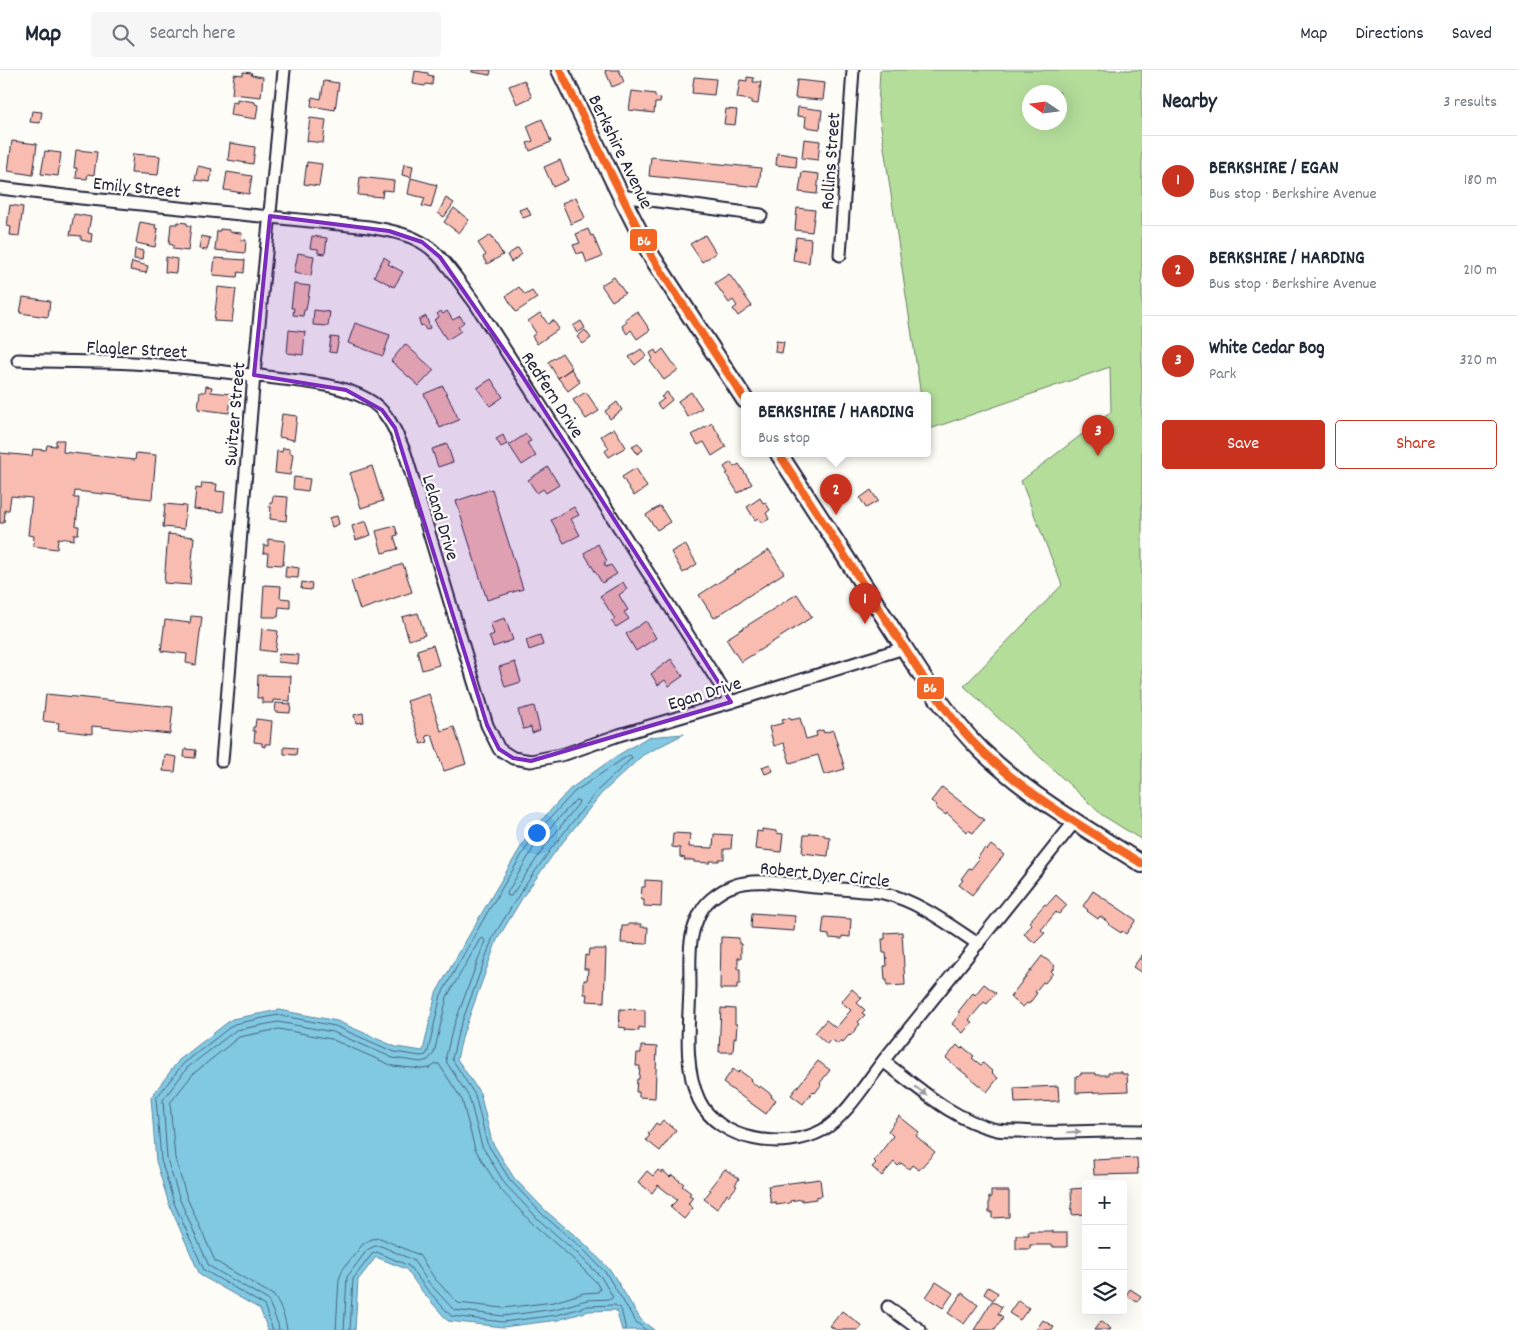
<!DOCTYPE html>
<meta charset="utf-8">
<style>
body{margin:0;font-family:Dekko,sans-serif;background:#f6f6f7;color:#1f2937}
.controls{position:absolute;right:15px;bottom:15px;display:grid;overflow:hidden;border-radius:5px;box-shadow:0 5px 20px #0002}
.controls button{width:45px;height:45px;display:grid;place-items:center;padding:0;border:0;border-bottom:1px solid #e0e1e3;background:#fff;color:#1f2937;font:25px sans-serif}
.compass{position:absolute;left:1022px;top:15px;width:45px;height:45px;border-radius:50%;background:#fff;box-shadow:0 5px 20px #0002;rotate:283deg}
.you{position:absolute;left:536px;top:762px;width:18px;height:18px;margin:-12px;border:4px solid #fff;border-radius:50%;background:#1a73e8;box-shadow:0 0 0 8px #1a73e833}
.badge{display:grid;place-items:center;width:32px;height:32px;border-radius:50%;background:#c8321e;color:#fff;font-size:16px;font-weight:700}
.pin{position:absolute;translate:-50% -41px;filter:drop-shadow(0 1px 2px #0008)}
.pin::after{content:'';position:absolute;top:26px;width:18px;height:15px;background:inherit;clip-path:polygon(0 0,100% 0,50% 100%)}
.popup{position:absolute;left:741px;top:322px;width:190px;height:65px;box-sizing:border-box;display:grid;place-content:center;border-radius:5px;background:#fff;filter:drop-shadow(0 1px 4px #0005);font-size:16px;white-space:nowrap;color:#747a83}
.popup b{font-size:19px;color:#1f2937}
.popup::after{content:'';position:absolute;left:50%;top:100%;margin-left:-10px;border:10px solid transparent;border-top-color:#fff}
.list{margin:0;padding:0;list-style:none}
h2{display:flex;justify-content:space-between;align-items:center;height:65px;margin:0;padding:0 20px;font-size:21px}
h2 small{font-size:16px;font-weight:400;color:#747a83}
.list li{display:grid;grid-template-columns:32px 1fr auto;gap:15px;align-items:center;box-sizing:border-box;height:90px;padding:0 20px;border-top:1px solid #e0e1e3}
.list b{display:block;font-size:19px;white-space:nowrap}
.list p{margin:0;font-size:16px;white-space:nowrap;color:#747a83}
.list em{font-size:16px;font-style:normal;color:#747a83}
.actions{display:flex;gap:10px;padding:15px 20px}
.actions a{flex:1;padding:11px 0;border:1px solid #c8321e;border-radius:5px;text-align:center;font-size:18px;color:#c8321e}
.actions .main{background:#c8321e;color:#fff}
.icon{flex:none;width:28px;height:28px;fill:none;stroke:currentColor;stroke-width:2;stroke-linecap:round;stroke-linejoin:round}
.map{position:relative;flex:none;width:1142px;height:1260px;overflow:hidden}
header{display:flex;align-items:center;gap:30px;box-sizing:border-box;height:70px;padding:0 25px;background:#fff;border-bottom:1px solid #e0e1e3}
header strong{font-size:24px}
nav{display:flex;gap:28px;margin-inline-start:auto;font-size:18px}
.search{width:350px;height:45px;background:#f6f6f7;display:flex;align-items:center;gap:12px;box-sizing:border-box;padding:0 18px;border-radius:5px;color:#747a83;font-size:19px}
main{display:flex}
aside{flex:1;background:#fff}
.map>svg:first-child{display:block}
.green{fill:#b4dd9a;stroke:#6b806a;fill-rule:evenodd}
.water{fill:#81c8e2;stroke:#5b869f}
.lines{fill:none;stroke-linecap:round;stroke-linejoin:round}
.shore{stroke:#48647e;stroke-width:1}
.building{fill:#f8bdb0;stroke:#22223b}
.street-casing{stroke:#22223b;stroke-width:15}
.secondary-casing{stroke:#22223b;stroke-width:20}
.street{stroke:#fdfcf7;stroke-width:11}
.secondary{stroke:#fdfcf7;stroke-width:16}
.bus-1-casing{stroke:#fdfcf7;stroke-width:11}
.bus-1{stroke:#f26522;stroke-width:8}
.oneway{fill:#9a9aa2}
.marked{fill:#7b2cbf;fill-opacity:0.2;stroke:#7b2cbf;stroke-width:4;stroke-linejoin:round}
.labels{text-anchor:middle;stroke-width:4.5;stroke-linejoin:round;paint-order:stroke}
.street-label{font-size:19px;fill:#22223b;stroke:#fdfcf7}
.line-badge{stroke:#fdfcf7;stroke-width:2}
.badge-label{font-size:14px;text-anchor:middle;font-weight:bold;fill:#fff}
</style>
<header>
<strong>Map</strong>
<div class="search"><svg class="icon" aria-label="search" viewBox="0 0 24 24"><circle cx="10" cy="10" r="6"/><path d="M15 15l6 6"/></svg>Search here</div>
<nav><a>Map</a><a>Directions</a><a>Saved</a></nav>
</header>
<main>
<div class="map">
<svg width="1142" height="1260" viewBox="0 0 1142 1260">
<rect width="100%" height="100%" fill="#fdfcf7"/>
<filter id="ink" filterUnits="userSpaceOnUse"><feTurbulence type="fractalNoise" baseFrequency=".02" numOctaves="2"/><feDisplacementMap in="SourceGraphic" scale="10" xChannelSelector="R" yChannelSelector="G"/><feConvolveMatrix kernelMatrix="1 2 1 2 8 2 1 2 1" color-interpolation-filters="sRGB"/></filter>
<g filter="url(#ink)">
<path class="green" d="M880,0H1142V770L1102,745L964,616L1062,515L1021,411L1111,342L1110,297L927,360V326H921L878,37ZM1030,22H1060V52H1030Z"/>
<path class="water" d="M684,664L643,685L601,724L555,782L524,825L497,870L463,964L457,989L480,1023L492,1072L514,1108L547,1142L585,1174L611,1201L641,1250L654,1260H622L616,1240L589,1241L558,1250L503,1257L448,1251L421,1220L406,1199L376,1187L358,1210L355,1260H268L260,1239L200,1205L169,1134L156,1091L151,1027L179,990L232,949L279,940L337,951L396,977L423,981L436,923L483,841L528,765L570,719L615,687L648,667Z"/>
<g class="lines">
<path class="shore" d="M576,730L579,731L578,734L546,775L511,826H508L507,823L537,772Z
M273,1260L264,1235L204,1200L174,1133L161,1090L156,1028L183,994L234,954L278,945L335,956L394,982L421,986L426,985L428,981L441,925L487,843L532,768L574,722L629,685L632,687L631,689L597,721L551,779L520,823L493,867L458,963L452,989L475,1025L487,1073L510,1110L543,1145L582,1178L606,1203L636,1252L646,1260
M279,1260L278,1254L268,1230L209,1196L180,1130L167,1089L163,1030L187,998L236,960L278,952L333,962L393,988L421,992L428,990L434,983L447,927L480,869L483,868L485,871L452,961L446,986L447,993L469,1027L482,1076L505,1114L539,1150L577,1183L601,1207L613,1227L611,1229L587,1230L555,1239L503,1246L454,1240L429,1213L413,1190L381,1176H375L367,1180L347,1207L344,1260
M287,1260C286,1249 280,1234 273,1225L215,1191L187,1128L175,1088L170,1033L193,1004L239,967L279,959L331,969L393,996L422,999L430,998L436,994H439L462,1030L475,1079L499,1118L534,1155L572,1188L596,1212L600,1219L598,1222L584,1223L554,1232L503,1238L458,1233L435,1209L419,1185L380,1168L372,1169L363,1174L343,1199L339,1209L336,1260
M350,1260L353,1209L372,1184L377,1182L409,1196L425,1217L451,1246L503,1252L557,1245L588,1236L615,1235L621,1239L626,1260"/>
</g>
<path class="building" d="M472,0H491L490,5L472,2Z
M605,0H619L624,12L612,17Z
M415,1L428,3V5L433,6L432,15L426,14L425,16L413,14Z
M243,2L252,3L251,5L263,7L261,27L232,24L234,4L243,5Z
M694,7L716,9L714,25L692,23Z
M747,7L754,8L753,12H761L758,34L751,33V30L737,28L740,10L747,11Z
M524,10L532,27L517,34L509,16Z
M797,10L825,13L823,30L795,28Z
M324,11L339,13L335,40L311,36L312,27L321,29Z
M632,21L655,24V27L661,28L660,33H655L654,43L629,40Z
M237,29L255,32V34L258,35L256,49L230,45L232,32L237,33Z
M798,37L822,40L820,59L805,57L806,47L797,46Z
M726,39L737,40L735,55L724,54Z
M32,41L42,42L40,53L30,52Z
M310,48L326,50L323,73L307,71Z
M542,49L551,72L530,81L527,73L533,71L527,56Z
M804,69L820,71L818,90L802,88Z
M12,71L37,74L33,105L8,101Z
M230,73L255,77L253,94L228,90Z
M76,80L97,82L94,105L88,104L87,109L76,108L77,98H74Z
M45,81L61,83L58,106L41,104Z
M777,83L797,86L796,97L776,95Z
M133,84L160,86L158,105L131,103Z
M651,87L761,98L759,117L649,106Z
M560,90L568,110L553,117L544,97Z
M307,92L322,94L319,116L304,114Z
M404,94L413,96L411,107L402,105Z
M198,96L212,99L210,112L195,110Z
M227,102L252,106L249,124L224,120Z
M802,102L819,104L817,124L799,122Z
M360,107L394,111L393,121L383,120L382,127L358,125Z
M411,108L437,115L431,138L422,136L425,128L408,124Z
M576,127L585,148L571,154L562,133Z
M446,128L454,133L444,147L438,143Z
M10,135L23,137L19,166L10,165L11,157L7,156Z
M527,137L531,145L523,148L519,140Z
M454,138L469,150L459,163L444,152Z
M797,138L815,140L812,162L795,160Z
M74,144L91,147L88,163L92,164L91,172L81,170V166L70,165Z
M140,152L156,155L155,158L158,159L155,177L136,173Z
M178,152L187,153V155L191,156L188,181L173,179V175L169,174L171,154H177Z
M220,159L229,160V162L242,163L241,170H246L245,183L215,180L217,161H220Z
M588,159L591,166L593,165L602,187L587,193L583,182L577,184L573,175L580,173L576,164Z
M491,165L503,185L487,194L483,187L486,185L478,173Z
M705,165L716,183L702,192L690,174Z
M201,166L210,168L207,180L199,179Z
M312,166L327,168L325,184L318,183V179L310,178Z
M796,167L811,169L809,193L793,190Z
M518,178L522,184L511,192L507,185Z
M135,179L143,181L142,190L134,189Z
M298,183L314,186L311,206L294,203Z
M166,187L177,189L176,203L165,202Z
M384,187L390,191L388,194L403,202L394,217L374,206Z
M215,188L245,190L244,203L238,202L237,207L213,205Z
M132,192L148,196L146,203L130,200Z
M729,204L752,236L738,246L733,239L737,236L733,230L729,233L715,213Z
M614,207L625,223L612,231L601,215Z
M294,214L310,216L306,240H304L303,246L293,245L294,238H291Z
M218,217L236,219L232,252L214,251Z
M519,217L525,225L532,221L537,228L516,242L506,226Z
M23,227L50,231L48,247L20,243Z
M314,240L330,242L328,256L313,255Z
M441,241L443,244L447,241L453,250L460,246L464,252L458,257L461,261L447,270L434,250L439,247L437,244Z
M637,241L650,260L637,269L631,260L627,264L622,256L627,252L625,249Z
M540,243L548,254L553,250L559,259L537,274L532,266L536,263L528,251Z
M426,246L430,258L426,260L423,255L421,256L419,250Z
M581,251L585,258L577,263L573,256Z
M355,253L390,265L383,286L348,273Z
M289,260L305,262L303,285L287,283Z
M585,260L591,268L583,274L577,267Z
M331,267L339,268L336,283L329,282Z
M776,271L784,272L782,283L775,282Z
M405,274L434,300L419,316L391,291Z
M641,279L646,286L635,295L629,287Z
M663,279L678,300L664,310L650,291L653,289L650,283L655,280L657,284Z
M562,283L572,298L558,308L548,292Z
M571,299L580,312L568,321L558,308Z
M491,309L503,327L490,336L477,318Z
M206,316L212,317L211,322L232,324L229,343L198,339L200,322H205Z
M443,316L459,350L440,358L424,324Z
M586,322L599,341L586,349L573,330Z
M667,322L672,330L661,339L657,334L664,329L661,327Z
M691,322L702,338L688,347L678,331Z
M617,332L622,340L610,349L605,341Z
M282,344L297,346L294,370L279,367Z
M712,353L726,377L712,386L704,372L698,375L692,365Z
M614,358L626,377L609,387L605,381L609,378L601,366Z
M526,364L531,371L527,373L536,386L522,395L509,375Z
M503,365L507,374L501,377L496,369Z
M56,370H64L63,382L135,390L136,383L156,385L152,429L75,421L74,428H79L76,456H79L78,464H74V470L58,468L57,479L33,476L34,466L28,465L32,428L11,426L9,440H5L4,453H0V383L32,386L33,379L46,380L47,375L56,376Z
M638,373L643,380L637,384L632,376Z
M447,374L453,392L438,397L432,379Z
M283,378L290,379V383L293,384L290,405L275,403L277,381L282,382Z
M731,392L734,397L739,394L752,414L738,423L726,404L728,403L724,397Z
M372,396L383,431L361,438L350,403Z
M548,397L559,415L546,423L543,419L537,423L528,410Z
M636,398L647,417L634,426L622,407Z
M294,407L310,409L308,421L293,419Z
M202,413L217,414L216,421L225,422L223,442L194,439L196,418L201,419Z
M492,419L523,519L487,530L456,431Z
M871,420L878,431L866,438L860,428Z
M273,426L288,427L286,451L270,449L271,437H269L270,433H272Z
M760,428L763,433L765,432L770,440L766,443L769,449L762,453L758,448L755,450L747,437Z
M165,434L186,436L184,459L163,457Z
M660,436L670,452L657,460L646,445Z
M574,437L579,445L571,449L580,465L564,473L551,450Z
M337,446L339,454L332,457L329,448Z
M366,451L371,465L356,470L352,456Z
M395,456L398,465L394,466L398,479L382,483L376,461Z
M168,464L194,467L190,515L164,513Z
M268,469L285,471L283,495L267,494L268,483H263L264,475L268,476Z
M598,474L607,491L604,493L606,497L611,495L617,504L602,513L584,483Z
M685,474L697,494L683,503L671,482Z
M769,480L784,503L714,548L699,525Z
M403,494L412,522L360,540L351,511Z
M286,496L299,498L298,508L285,507Z
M302,512L312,514L311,520L301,519Z
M623,512L627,519L619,525L628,540L624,542L629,549L616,557L611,551L615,549L600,526Z
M264,515L281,516L280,528L290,529V538L279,537L278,547H262Z
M797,524L812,547L741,592L726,569Z
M418,543L425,565L409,570L402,547Z
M191,546L202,547L196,595L186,593L187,584L161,581L165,550L190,553Z
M505,548L513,570L493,577L489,566L494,564L490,553Z
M646,551L656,568L636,581L626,564Z
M262,559L278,561L275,582L260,580Z
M540,565L543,575L529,580L526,570Z
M433,575L439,595L422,600L417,580Z
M279,584L299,585L298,594L278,592Z
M671,589L683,606L669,616L665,610L658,615L651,604Z
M515,592L521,612L505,617L499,597Z
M258,605L291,606L290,631L273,630V633H262V628H257Z
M46,624L173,637L170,664L92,656V664L58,660L59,653L43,651Z
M429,624L441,661L454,657L466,694L444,701L432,665L426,666L428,672L421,674L407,631Z
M276,633L291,634L290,643L275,642Z
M534,636L540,660L532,663L531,657L523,659L518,640Z
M363,643L364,652L356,653L354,645Z
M790,648L791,650L800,648L806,669L817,666L816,662L823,660L824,663L833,660L845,699L824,705L818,685L790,693L784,673L774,676L769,657L783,653L782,650Z
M256,649L272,651L270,674H265V677L262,676V673L254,672L255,661H253V657H255Z
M284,677L297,678L296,685L284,684Z
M185,679L196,680L195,688L184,687Z
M165,685L177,687L175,702L163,701Z
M770,694L773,701L765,704L762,697Z
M942,717L984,750L973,763L968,760L967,762L947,743L946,745L935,737L937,735L931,731Z
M762,759L776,761V763L783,764L781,782L755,779L757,761L762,762Z
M673,763L690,764L689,777L713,778L714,764L732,765L731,779H724V789H719V791H710V793L694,792V790H684L685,788L680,787V778L672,777Z
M810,763L824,764V766L830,767L828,786L802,783L804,765H809Z
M991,775L1004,785L972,825L959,815L963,810L961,809L969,798L971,799L979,789L977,788L985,778L987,780Z
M645,810L662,811L661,837L644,836V830H641L642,817H645Z
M1093,821L1136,850L1126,864L1122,861L1121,863L1109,855L1110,854L1100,846L1098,849L1087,841L1088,840L1083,836Z
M1056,825L1067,835L1059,844L1056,842L1041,860L1045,863L1035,873L1024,864L1032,854L1029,852L1045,834L1047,835Z
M752,843L795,846L794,861L751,858Z
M824,847L851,849L850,867L842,866V869L829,868V865L822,864Z
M628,854H641V857H648L647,874L621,873L622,856H628Z
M902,862L905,915L887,916V910H885L884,896H887L886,883H883L882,869H885V863Z
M721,867L739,868V874H741V888H738V899H740V914H737V919H720Z
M589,879H606L604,932L586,931L587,924H584V910H587L588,899H584L585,885L588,886Z
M1142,885V903L1133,897Z
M1042,886L1055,896L1051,902L1053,903L1045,913L1043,912L1035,922L1037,923L1029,934L1027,933L1023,937L1010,927Z
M984,914L996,923L987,934L984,932L969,950L972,952L963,963L952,954L960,943L958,942L973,923L975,925Z
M852,919L862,928L857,933L865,940L862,943L865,945L858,952L860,954L850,966L849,965L843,972L841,970L838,974L831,969L827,974L815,963L826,950L836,958L851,940L841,932Z
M721,938L735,939V954H737L736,968H734L733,982H719Z
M620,939L645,940V958L639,957V961L625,960L626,958L619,957Z
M957,975L961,979L963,977L974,986L972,988L981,995L983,993L993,1002L992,1003L998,1008L987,1022L946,988Z
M641,976L657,977L655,1028L639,1027V1022H636L637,1009H639L640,996H636L637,983H641Z
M818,991L830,1000L820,1013L821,1015L815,1023L813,1021L803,1034L791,1025Z
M733,999L738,1003L740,1001L751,1009L750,1010L759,1018L760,1016L772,1025L771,1027L776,1030L766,1044L723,1013Z
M1108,1002H1122V1004H1127L1128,1021L1076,1023V1006L1081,1005V1003H1096V1005H1108Z
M1058,1016L1059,1031L1015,1033L1014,1018Z
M899,1046L919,1062L916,1066L935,1082L919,1100L912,1095L909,1099L901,1093L898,1096L894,1092L882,1106L872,1097L876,1093L874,1091L893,1066L888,1061Z
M663,1050L676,1060L660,1081L646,1070L650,1065L648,1064L656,1053L659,1055Z
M1137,1088L1138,1104L1094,1105L1093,1090Z
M725,1099L739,1109L735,1115L737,1116L729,1126L727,1124L717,1139L704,1129L711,1120L709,1119Z
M658,1100L662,1103L663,1101L670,1107L672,1105L684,1114L682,1116L691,1123L689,1125L693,1127L688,1134L693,1138L684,1149L670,1137L677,1130L658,1115L652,1123L638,1112L647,1101L653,1106Z
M820,1109L822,1126L816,1127V1129L802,1131V1129L790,1131V1133L776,1135V1132L771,1133L768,1116Z
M1086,1118V1144L1072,1145L1071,1119Z
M991,1121H1009V1147L992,1148V1142H989V1127L991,1128Z
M1028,1161H1052V1163H1067V1177H1053V1175H1030V1179H1016V1165H1029Z
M936,1212L953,1223L943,1238L926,1227Z
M988,1217L998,1223L993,1230L984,1224Z
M1130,1219L1141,1226L1137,1232L1126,1225Z
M962,1223L978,1235L964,1254L948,1243Z
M1018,1230L1029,1238L1020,1250L1009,1243Z
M992,1231L1002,1237L998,1244L1003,1247L995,1260H974Z
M842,1241L862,1256L859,1260H836L830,1256Z
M1043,1250L1054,1257L1052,1260H1036Z
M1101,1251L1111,1259L1110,1260H1094Z"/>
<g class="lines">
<defs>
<path id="street" d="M0,118L81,128L369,157C387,160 405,163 421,172C441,182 461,215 475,233L731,632
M621,126L761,145
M840,185L853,0
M18,290C56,292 94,291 132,293C180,296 227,302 275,308C306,312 339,314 367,329C388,340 396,362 405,383L487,655L499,679L513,688L531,691L565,684L619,665L731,632L904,578
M222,691L254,305L284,0
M978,874C948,854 918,831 883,823C876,821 869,821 862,821C846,819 831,818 815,817C792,815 755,807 733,816C726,818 716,825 711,829C700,838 693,857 691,871C689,886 690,902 690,917C689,954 683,996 699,1030C719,1072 785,1081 823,1060C847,1046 869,1008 887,986C950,908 1013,830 1075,751
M883,991C918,1017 952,1050 997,1060C1004,1061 1012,1061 1020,1061C1060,1065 1101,1059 1142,1061
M888,1237L920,1260"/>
<path id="secondary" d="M560,0L621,126L652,187L745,330
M779,384C817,442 854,501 892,559C919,601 946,646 982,681C1029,726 1087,759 1142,794"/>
</defs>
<use href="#street" class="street-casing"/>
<use href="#secondary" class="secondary-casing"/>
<use href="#street" class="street"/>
<use href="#secondary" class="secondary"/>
<defs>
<path id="bus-1" d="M560,0L652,187L745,330
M779,384L923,607C941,633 959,659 983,682C1030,727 1087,759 1142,794"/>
</defs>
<use href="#bus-1" class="bus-1-casing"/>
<use href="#bus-1" class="bus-1"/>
</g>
<defs><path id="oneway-solid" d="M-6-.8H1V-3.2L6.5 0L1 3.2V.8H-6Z" transform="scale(1.25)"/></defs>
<g class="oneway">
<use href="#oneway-solid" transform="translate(921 1021) rotate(37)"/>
<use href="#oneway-solid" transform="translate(1074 1062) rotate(-2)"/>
</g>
</g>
<path class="marked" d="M270,146L389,161L422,172L440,187L521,304L731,632L531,691L513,688L499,679L487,655L395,358L382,340L346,320L254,305Z"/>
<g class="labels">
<g class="street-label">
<text transform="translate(622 81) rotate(64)" y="7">Berkshire Avenue</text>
<text transform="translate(829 91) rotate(-86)" y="7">Rollins Street</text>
<text transform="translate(137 116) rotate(6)" y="7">Emily Street</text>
<text transform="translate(137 278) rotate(3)" y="7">Flagler Street</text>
<text transform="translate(554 324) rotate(57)" y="7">Redfern Drive</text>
<text transform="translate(233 344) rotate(-85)" y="7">Switzer Street</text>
<text transform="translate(442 447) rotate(73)" y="7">Leland Drive</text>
<text transform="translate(704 622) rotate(-17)" y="7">Egan Drive</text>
<text transform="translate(825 803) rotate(6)" y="7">Robert Dyer Circle</text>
</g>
</g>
<g class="line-badge">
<rect x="629" y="158" width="29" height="24" rx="5" fill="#f26522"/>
<rect x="916" y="606" width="29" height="24" rx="5" fill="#f26522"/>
</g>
<g class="badge-label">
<text x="644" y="175">B6</text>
<text x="930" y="622">B6</text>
</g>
</svg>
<div class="controls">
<button>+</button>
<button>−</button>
<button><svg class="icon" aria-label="layers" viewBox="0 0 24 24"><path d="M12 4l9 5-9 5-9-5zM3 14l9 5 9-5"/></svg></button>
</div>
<svg class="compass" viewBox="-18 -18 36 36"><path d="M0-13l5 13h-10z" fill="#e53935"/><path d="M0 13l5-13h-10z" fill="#747a83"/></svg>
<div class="you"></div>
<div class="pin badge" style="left:865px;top:554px">1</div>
<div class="pin badge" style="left:836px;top:445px">2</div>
<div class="popup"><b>BERKSHIRE / HARDING</b>Bus stop</div>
<div class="pin badge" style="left:1098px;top:386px">3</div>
</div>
<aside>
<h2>Nearby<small>3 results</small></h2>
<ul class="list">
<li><span class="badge">1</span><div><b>BERKSHIRE / EGAN</b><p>Bus stop · Berkshire Avenue</p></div><em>180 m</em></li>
<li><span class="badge">2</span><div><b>BERKSHIRE / HARDING</b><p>Bus stop · Berkshire Avenue</p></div><em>210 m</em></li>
<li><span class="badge">3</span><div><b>White Cedar Bog</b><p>Park</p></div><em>320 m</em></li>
</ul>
<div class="actions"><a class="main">Save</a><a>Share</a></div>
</aside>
</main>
